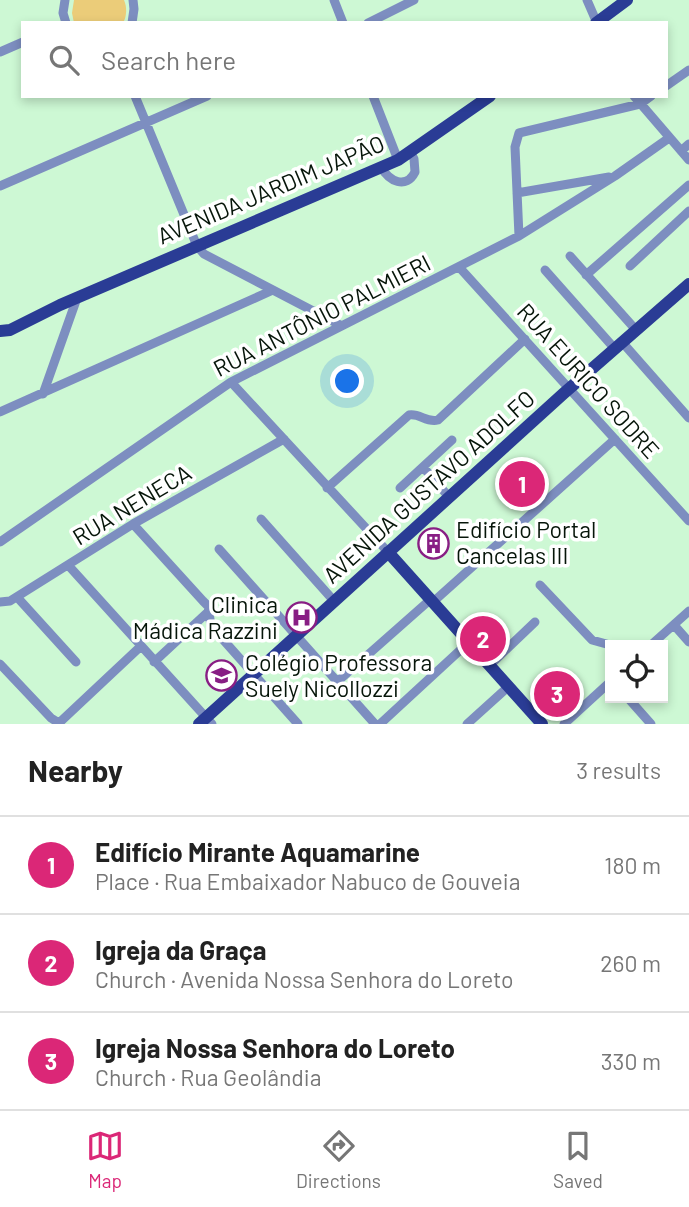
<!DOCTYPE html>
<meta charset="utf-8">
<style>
body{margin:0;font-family:Barlow,sans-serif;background:#f6f6f6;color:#222}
.controls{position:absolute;right:21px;bottom:21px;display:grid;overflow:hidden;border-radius:0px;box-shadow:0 4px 10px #0003}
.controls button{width:63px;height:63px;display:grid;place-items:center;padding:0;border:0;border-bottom:2px solid #e0e0e0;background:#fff;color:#222;font:35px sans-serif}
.you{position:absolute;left:348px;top:382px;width:24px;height:24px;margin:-18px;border:5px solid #fff;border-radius:50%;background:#1a73e8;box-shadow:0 0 0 10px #1a73e833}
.badge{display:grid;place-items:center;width:46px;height:46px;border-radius:50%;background:#db2777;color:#fff;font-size:23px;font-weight:700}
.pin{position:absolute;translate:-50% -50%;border:4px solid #fff;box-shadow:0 2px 7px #0006}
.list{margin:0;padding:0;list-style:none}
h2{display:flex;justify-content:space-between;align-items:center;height:91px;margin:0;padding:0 28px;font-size:30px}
h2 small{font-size:23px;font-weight:400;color:#767676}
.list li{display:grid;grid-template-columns:46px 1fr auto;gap:21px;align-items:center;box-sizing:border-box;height:98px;padding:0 28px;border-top:2px solid #e0e0e0}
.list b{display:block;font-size:26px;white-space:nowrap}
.list p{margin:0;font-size:23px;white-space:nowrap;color:#767676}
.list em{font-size:23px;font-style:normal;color:#767676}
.icon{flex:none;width:38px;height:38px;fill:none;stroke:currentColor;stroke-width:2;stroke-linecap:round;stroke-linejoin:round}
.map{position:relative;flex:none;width:689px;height:724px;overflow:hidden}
.search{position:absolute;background:#fff;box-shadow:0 4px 10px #0003;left:21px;right:21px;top:21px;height:77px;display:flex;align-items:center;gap:18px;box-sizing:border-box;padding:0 24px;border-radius:0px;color:#767676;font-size:26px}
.sheet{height:385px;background:#fff}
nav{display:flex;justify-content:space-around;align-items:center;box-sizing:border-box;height:98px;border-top:2px solid #e0e0e0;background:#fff;font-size:19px;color:#767676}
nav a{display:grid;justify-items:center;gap:4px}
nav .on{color:#db2777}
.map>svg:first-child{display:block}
.green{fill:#ebcc79}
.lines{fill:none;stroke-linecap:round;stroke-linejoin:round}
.minor{stroke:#7d8ec0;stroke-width:9}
.major{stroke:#2a3c95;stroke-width:12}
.labels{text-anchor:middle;stroke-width:7;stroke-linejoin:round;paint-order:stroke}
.street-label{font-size:23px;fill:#061509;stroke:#fff}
.poi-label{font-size:23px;fill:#061509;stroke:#fff;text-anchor:start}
</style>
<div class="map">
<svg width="689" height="724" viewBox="0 0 689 724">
<rect width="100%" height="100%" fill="#cdf8d4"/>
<path class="green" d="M74,0H124C127,7 127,16 123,23H74L72,13Z"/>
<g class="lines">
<path class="minor" d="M65,0L63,13L66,23
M334,0L343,23
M587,0L597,23
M132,23L134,9L133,0
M368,23L414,0
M0,52L23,42
M666,86L689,70
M135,96L197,246L204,254L340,325
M373,96L398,160
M634,96L689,160
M681,151L689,144
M381,167C389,181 406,190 415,172L414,159L410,151
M0,186L207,96
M517,193L609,177
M519,236L515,147L519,133L640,104L651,96
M570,256L636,330
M630,266L689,211
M459,267L689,521
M545,270L615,349
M586,275L689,185
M622,342L689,418
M231,382L388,552
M43,394L77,298
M0,412L273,290
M423,467L449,497
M327,488L409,415C420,413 426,423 438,420L525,339
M400,488L452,440
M261,519L334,601
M133,524L203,601L208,606L211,626L298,724
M0,542L231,382L519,236L615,176L669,138
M219,549L375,724
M68,565L212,724
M540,585L592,640L610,645
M17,597L76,662
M0,602L10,601L133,524L284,439
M433,602L615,439
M674,625L689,642
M651,645L689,611
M154,662L209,611
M0,664L51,718L59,723L140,647
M490,665L535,622
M337,682L431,599
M628,698L651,724
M380,724L469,642
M467,724L509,686
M564,724L610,682"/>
<path class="major" d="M596,23L627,0
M0,331L10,330L60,305L398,160L490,96
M388,552L542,724
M199,724L563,394L689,284"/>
</g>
<defs>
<symbol id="building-ring" viewBox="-11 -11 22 22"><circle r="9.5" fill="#fff" stroke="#881e84" stroke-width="1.5"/><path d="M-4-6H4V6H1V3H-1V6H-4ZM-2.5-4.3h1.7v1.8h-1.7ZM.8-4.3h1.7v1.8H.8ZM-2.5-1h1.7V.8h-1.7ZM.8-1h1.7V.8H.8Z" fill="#881e84"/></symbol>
<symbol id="hospital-ring" viewBox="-11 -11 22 22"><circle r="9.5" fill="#fff" stroke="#881e84" stroke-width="1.5"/><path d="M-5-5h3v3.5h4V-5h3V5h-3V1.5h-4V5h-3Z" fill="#881e84"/></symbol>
<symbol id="school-ring" viewBox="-11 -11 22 22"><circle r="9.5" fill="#fff" stroke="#881e84" stroke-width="1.5"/><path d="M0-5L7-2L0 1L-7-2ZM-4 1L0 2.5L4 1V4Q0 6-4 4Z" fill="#881e84"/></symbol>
</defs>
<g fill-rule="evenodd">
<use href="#building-ring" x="416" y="526" width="35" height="35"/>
<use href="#hospital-ring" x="284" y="600" width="35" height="35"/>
<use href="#school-ring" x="204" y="658" width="35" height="35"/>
</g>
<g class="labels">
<g class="street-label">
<text transform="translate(271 190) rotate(-23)" y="8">AVENIDA JARDIM JAPÃO</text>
<text transform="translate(322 316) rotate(-27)" y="8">RUA ANTÔNIO PALMIERI</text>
<text transform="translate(588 381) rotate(48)" y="8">RUA EURICO SODRE</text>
<text transform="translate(429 487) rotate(-42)" y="8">AVENIDA GUSTAVO ADOLFO</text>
<text transform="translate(132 505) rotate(-31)" y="8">RUA NENECA</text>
</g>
<g class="poi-label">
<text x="456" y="538">Edifício Portal<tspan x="456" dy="26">Cancelas III</tspan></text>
<text x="278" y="613" text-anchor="end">Clinica<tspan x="278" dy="26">Mádica Razzini</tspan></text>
<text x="245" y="671">Colégio Professora<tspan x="245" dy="26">Suely Nicollozzi</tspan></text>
</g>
</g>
</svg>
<div class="controls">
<button><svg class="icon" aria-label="locate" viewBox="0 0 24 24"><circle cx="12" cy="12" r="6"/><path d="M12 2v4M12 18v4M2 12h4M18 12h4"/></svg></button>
</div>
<div class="you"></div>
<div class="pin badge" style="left:522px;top:484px">1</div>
<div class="pin badge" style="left:483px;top:639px">2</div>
<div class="pin badge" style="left:557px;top:694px">3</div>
<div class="search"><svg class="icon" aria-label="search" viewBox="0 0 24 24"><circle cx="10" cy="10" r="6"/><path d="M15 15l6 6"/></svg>Search here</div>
</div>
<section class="sheet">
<h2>Nearby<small>3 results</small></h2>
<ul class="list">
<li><span class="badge">1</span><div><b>Edifício Mirante Aquamarine</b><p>Place · Rua Embaixador Nabuco de Gouveia</p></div><em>180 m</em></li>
<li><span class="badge">2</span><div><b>Igreja da Graça</b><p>Church · Avenida Nossa Senhora do Loreto</p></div><em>260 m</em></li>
<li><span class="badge">3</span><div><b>Igreja Nossa Senhora do Loreto</b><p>Church · Rua Geolândia</p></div><em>330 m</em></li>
</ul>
</section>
<nav>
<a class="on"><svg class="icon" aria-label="map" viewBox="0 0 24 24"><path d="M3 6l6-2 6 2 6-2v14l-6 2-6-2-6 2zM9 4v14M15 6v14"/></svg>Map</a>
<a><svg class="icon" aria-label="directions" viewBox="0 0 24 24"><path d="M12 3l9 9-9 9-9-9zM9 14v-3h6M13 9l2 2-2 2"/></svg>Directions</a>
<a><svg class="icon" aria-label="saved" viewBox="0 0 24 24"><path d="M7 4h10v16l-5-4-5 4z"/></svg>Saved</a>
</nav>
